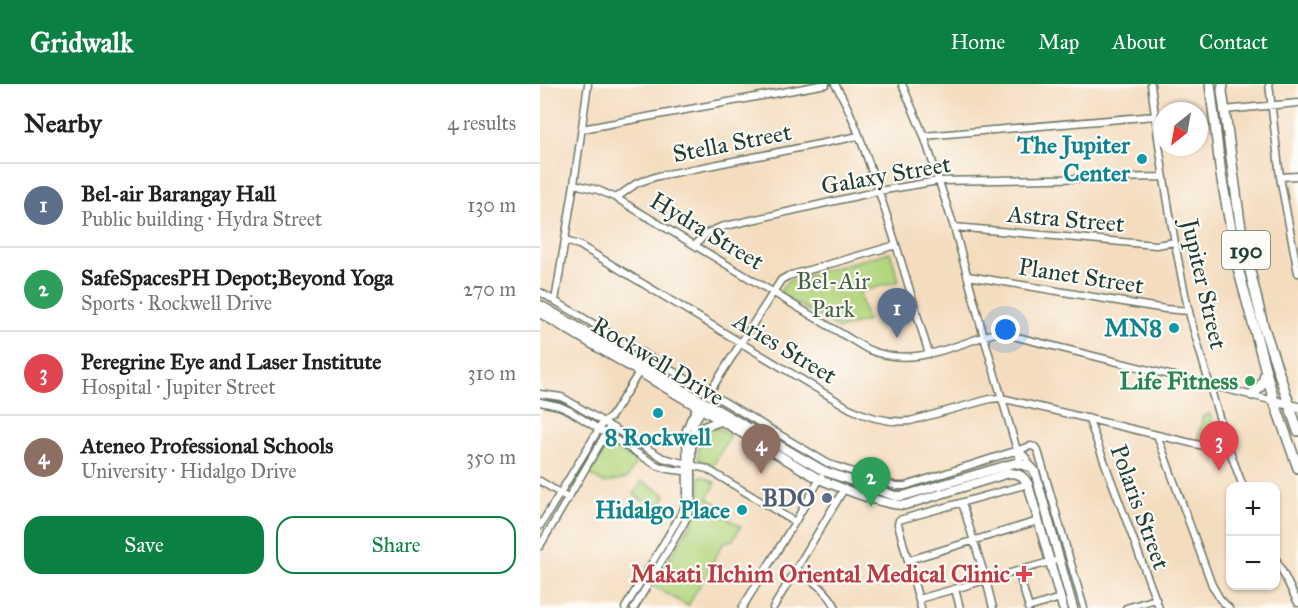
<!DOCTYPE html>
<meta charset="utf-8">
<style>
body{margin:0;font-family:"IM FELL Great Primer",serif;background:#f6f6f6;color:#202124}
.controls{position:absolute;right:18px;bottom:18px;display:grid;overflow:hidden;border-radius:12px;box-shadow:0 2px 4px #0004}
.controls button{width:54px;height:54px;display:grid;place-items:center;padding:0;border:0;border-bottom:2px solid #e0e0e0;background:#fff;color:#202124;font:30px sans-serif}
.compass{position:absolute;left:614px;top:18px;width:54px;height:54px;border-radius:50%;background:#fff;box-shadow:0 2px 4px #0004;rotate:211deg}
.you{position:absolute;left:466px;top:246px;width:21px;height:21px;margin:-15px;border:4px solid #fff;border-radius:50%;background:#1a73e8;box-shadow:0 0 0 9px #1a73e833}
.badge{display:grid;place-items:center;width:39px;height:39px;border-radius:50%;background:#0b8043;color:#fff;font-size:20px;font-weight:700}
.pin{position:absolute;translate:-50% -50px;filter:drop-shadow(0 2px 3px #0008)}
.pin::after{content:'';position:absolute;top:32px;width:21px;height:18px;background:inherit;clip-path:polygon(0 0,100% 0,50% 100%)}
.list{margin:0;padding:0;list-style:none}
h2{display:flex;justify-content:space-between;align-items:center;height:78px;margin:0;padding:0 24px;font-size:26px}
h2 small{font-size:20px;font-weight:400;color:#757577}
.list li{display:grid;grid-template-columns:39px 1fr auto;gap:18px;align-items:center;box-sizing:border-box;height:84px;padding:0 24px;border-top:2px solid #e0e0e0}
.list b{display:block;font-size:22px;white-space:nowrap}
.list p{margin:0;font-size:20px;white-space:nowrap;color:#757577}
.list em{font-size:20px;font-style:normal;color:#757577}
.actions{display:flex;gap:12px;padding:18px 24px}
.actions a{flex:1;padding:14px 0;border:2px solid #0b8043;border-radius:18px;text-align:center;font-size:21px;color:#0b8043}
.actions .main{background:#0b8043;color:#fff}
.map{position:relative;flex:none;width:758px;height:524px;overflow:hidden}
header{display:flex;align-items:center;gap:36px;box-sizing:border-box;height:84px;padding:0 30px;background:#0b8043;color:#fff}
header strong{font-size:28px}
nav{display:flex;gap:33px;margin-inline-start:auto;font-size:21px}
main{display:flex}
aside{flex:1;background:#fff}
.map>svg:first-child{display:block}
.green{fill:#b2d67e;stroke:#688a59;stroke-width:1.5}
.lines{fill:none;stroke-linecap:round;stroke-linejoin:round}
.street-casing{stroke:#6a7565;stroke-width:9}
.secondary-casing{stroke:#6a7565;stroke-width:11}
.primary-casing{stroke:#6a7565;stroke-width:12}
.street{stroke:#fff;stroke-width:6}
.secondary{stroke:#fff;stroke-width:8}
.primary{stroke:#fff;stroke-width:9}
.culture-dot{fill:#0f9aa8;stroke:#fdfcf7;stroke-width:2}
.leisure-dot{fill:#2e9e5b;stroke:#fdfcf7;stroke-width:2}
.service-dot{fill:#5c6f8a;stroke:#fdfcf7;stroke-width:2}
.health-dot{fill:#e0444e;stroke:#fdfcf7;stroke-width:2}
.labels{text-anchor:middle;stroke-width:4.5;stroke-linejoin:round;paint-order:stroke}
.shield{fill:#fdfcf7;stroke:#62766e;stroke-width:1.5}
.shield-label{font-size:22px;font-weight:bold;fill:#1f3d34}
.street-label{font-size:24px;fill:#1f3d34;stroke:#fdfcf7}
.culture-label{font-size:24px;font-weight:bold;fill:#0d838f;stroke:#fdfcf7;text-anchor:end}
.park-label{font-size:24px;fill:#446346;stroke:#fdfcf7}
.leisure-label{font-size:24px;font-weight:bold;fill:#27864d;stroke:#fdfcf7;text-anchor:end}
.service-label{font-size:24px;font-weight:bold;fill:#4e5e75;stroke:#fdfcf7;text-anchor:end}
.health-label{font-size:24px;font-weight:bold;fill:#be3a42;stroke:#fdfcf7;text-anchor:end}
</style>
<header>
<strong>Gridwalk</strong>
<nav><a>Home</a><a>Map</a><a>About</a><a>Contact</a></nav>
</header>
<main>
<aside>
<h2>Nearby<small>4 results</small></h2>
<ul class="list">
<li><span class="badge" style="background:#5c6f8a">1</span><div><b>Bel-air Barangay Hall</b><p>Public building · Hydra Street</p></div><em>130 m</em></li>
<li><span class="badge" style="background:#2e9e5b">2</span><div><b>SafeSpacesPH Depot;Beyond Yoga</b><p>Sports · Rockwell Drive</p></div><em>270 m</em></li>
<li><span class="badge" style="background:#e0444e">3</span><div><b>Peregrine Eye and Laser Institute</b><p>Hospital · Jupiter Street</p></div><em>310 m</em></li>
<li><span class="badge" style="background:#8d6e63">4</span><div><b>Ateneo Professional Schools</b><p>University · Hidalgo Drive</p></div><em>350 m</em></li>
</ul>
<div class="actions"><a class="main">Save</a><a>Share</a></div>
</aside>
<div class="map">
<svg width="758" height="524" viewBox="0 0 758 524">
<rect width="100%" height="100%" fill="#fdfcf7"/>
<filter id="ink" filterUnits="userSpaceOnUse"><feTurbulence type="fractalNoise" baseFrequency=".0167" numOctaves="2"/><feDisplacementMap in="SourceGraphic" scale="12" xChannelSelector="R" yChannelSelector="G"/><feConvolveMatrix kernelMatrix="1 2 1 2 8 2 1 2 1" color-interpolation-filters="sRGB"/></filter>
<filter id="wash" filterUnits="userSpaceOnUse"><feTurbulence type="fractalNoise" baseFrequency=".008" numOctaves="4" result="noise"/><feDisplacementMap in="SourceGraphic" scale="24" xChannelSelector="R" yChannelSelector="G"/><feGaussianBlur stdDeviation="1.35" result="paint"/><feColorMatrix in="noise" values="0 0 0 0 0 0 0 0 0 0 0 0 0 0 0 0 0 1.4 0 .05"/><feComposite in="paint" operator="in"/></filter>
<g filter="url(#wash)">
<rect width="100%" height="100%" fill="#f4ddbf"/>
<path class="green" d="M350,168L359,197L319,208L327,237L299,245L239,209L248,197Z
M670,330L678,355L676,358L672,360L657,357L663,332Z
M168,338L190,351L173,382L158,375L159,350L161,340Z
M68,359L97,377L87,394L64,399L49,390Z
M160,392L165,393L176,399L168,414L181,422L178,429L201,442L193,456L184,458L148,522L113,502L158,428Z
M102,397L126,411L118,425L94,411Z"/>
</g>
<g filter="url(#ink)">
<g class="lines">
<defs>
<path id="street" d="M295,0C311,26 321,56 331,85C353,146 370,208 389,270
M362,0L384,52L414,143L444,253L481,380
M611,0C620,76 632,150 648,224C654,249 662,274 669,299C679,334 689,368 703,402
M729,0L740,93L758,189
M684,26L758,19
M42,45L286,0
M384,52L615,32
M740,93L758,92
M34,100L58,106L76,114L327,265C372,285 411,262 455,249H461L734,317
M76,114L97,99L118,92L319,52
M414,143L616,161L635,158
M25,157L39,161L309,324C329,334 348,339 370,337L450,315L461,314L689,368
M155,161L167,149L181,143L339,107L398,97L623,93
M428,192L625,225L649,227
M0,208L289,380L356,402H365L478,366L491,362L495,363L498,367L544,524
M15,217L34,100L48,0
M0,310L21,313L27,316L118,371L123,374L167,385L255,438
M169,312V309L241,196L248,192L356,161
M0,318L19,322L30,327L116,381L128,385L151,388
M548,334L619,524
M617,351L672,501L680,515L689,524
M479,366L486,374L491,383
M0,397L28,414
M422,419L446,496L453,524
M0,442L59,345L63,338L71,333L101,285
M0,462L68,346
M736,475L758,519
M369,476L498,437
M256,485C271,496 288,506 296,524
M478,487L489,524
M415,505L420,524
M379,515L513,477
M85,524L144,425L147,410L146,346L150,336L157,323
M94,524L144,439L149,428L152,413V349L155,338L162,326
M202,524L255,438L281,393
M233,524L304,405
M381,524L358,440L359,436L488,400
M488,524L520,514
M586,524L616,515"/>
<path id="secondary" d="M0,221L94,276L150,310L284,387L355,412H363L475,379L491,383L495,388L533,524
M0,229L279,395C301,404 342,421 365,421L469,389C479,389 483,392 488,400L523,524
M734,317L758,323
M151,355L164,343L180,337"/>
<path id="primary" d="M670,0L681,91L699,188L734,317L758,384
M683,0L682,7L700,138L710,187L723,241L758,347
M712,311C720,305 724,299 725,290"/>
</defs>
<use href="#street" class="street-casing"/>
<use href="#secondary" class="secondary-casing"/>
<use href="#primary" class="primary-casing"/>
<use href="#street" class="street"/>
<use href="#secondary" class="secondary"/>
<use href="#primary" class="primary"/>
</g>
</g>
<g class="culture-dot">
<circle cx="602" cy="75" r="6"/>
<circle cx="634" cy="244" r="6"/>
<circle cx="118" cy="329" r="6"/>
<circle cx="202" cy="426" r="6"/>
</g>
<circle class="leisure-dot" cx="710" cy="297" r="6"/>
<circle class="service-dot" cx="287" cy="414" r="6"/>
<path class="health-dot" d="M481 481h6v6h6v6h-6v6h-6v-6h-6v-6h6z"/>
<g class="labels">
<rect class="shield" x="682" y="147" width="48" height="38" rx="4.5"/>
<g class="shield-label">
<text x="706" y="174">190</text>
</g>
<g class="street-label">
<text transform="translate(192 59) rotate(-11)" y="8">Stella Street</text>
<text transform="translate(346 91) rotate(-10)" y="8">Galaxy Street</text>
<text transform="translate(526 135) rotate(5)" y="8">Astra Street</text>
<text transform="translate(167 147) rotate(31)" y="8">Hydra Street</text>
<text transform="translate(541 192) rotate(9)" y="8">Planet Street</text>
<text transform="translate(664 200) rotate(77)" y="8">Jupiter Street</text>
<text transform="translate(245 264) rotate(31)" y="8">Aries Street</text>
<text transform="translate(118 277) rotate(31)" y="8">Rockwell Drive</text>
<text transform="translate(600 423) rotate(70)" y="8">Polaris Street</text>
</g>
<g class="culture-label">
<text x="590" y="69">The Jupiter<tspan x="590" dy="28">Center</tspan></text>
<text x="622" y="252">MN8</text>
<text x="118" y="361" text-anchor="middle">8 Rockwell</text>
<text x="190" y="434">Hidalgo Place</text>
</g>
<g class="park-label">
<text x="293" y="205">Bel-Air<tspan x="293" dy="28">Park</tspan></text>
</g>
<g class="leisure-label">
<text x="698" y="305">Life Fitness</text>
</g>
<g class="service-label">
<text x="275" y="422">BDO</text>
</g>
<g class="health-label">
<text x="470" y="498">Makati Ilchim Oriental Medical Clinic</text>
</g>
</g>
</svg>
<div class="controls">
<button>+</button>
<button>−</button>
</div>
<svg class="compass" viewBox="-18 -18 36 36"><path d="M0-13l5 13h-10z" fill="#e53935"/><path d="M0 13l5-13h-10z" fill="#757577"/></svg>
<div class="you"></div>
<div class="pin badge" style="left:357px;top:254px;background:#5c6f8a">1</div>
<div class="pin badge" style="left:331px;top:423px;background:#2e9e5b">2</div>
<div class="pin badge" style="left:679px;top:387px;background:#e0444e">3</div>
<div class="pin badge" style="left:221px;top:390px;background:#8d6e63">4</div>
</div>
</main>
